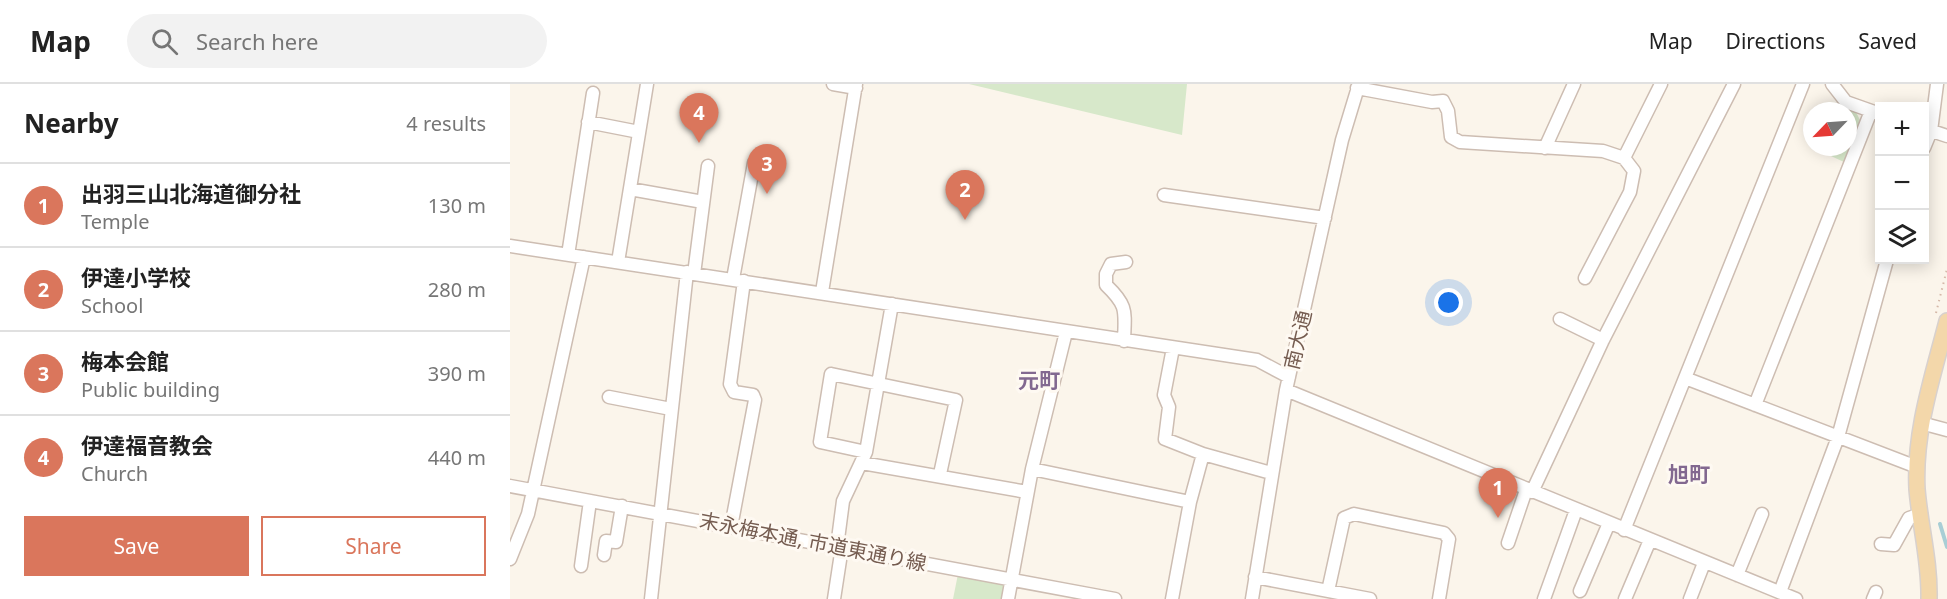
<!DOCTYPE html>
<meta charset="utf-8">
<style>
body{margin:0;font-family:"Noto Sans","Noto Sans JP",sans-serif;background:#f2f2f2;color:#222}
.controls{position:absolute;right:18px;top:18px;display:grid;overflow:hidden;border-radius:0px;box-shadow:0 3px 15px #0003}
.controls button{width:54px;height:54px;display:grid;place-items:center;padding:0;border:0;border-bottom:2px solid #e0e0e0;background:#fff;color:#222;font:30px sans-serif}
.compass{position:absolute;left:1293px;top:18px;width:54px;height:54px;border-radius:50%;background:#fff;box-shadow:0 3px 15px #0003;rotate:245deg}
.you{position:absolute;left:939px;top:219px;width:21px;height:21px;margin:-15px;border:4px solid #fff;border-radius:50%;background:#1a73e8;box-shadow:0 0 0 9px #1a73e833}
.badge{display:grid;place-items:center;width:39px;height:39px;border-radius:50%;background:#da765c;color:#fff;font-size:20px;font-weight:700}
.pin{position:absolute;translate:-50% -50px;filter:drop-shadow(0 2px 3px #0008)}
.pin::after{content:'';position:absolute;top:32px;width:21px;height:18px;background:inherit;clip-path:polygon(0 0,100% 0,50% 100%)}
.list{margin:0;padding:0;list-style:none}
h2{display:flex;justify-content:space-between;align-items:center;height:78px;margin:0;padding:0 24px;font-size:26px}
h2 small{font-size:20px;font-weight:400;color:#767676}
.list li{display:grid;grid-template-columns:39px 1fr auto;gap:18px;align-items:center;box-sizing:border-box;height:84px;padding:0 24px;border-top:2px solid #e0e0e0}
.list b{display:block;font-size:22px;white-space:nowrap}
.list p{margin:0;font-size:20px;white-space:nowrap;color:#767676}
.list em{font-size:20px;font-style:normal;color:#767676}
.actions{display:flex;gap:12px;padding:18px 24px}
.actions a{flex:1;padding:14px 0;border:2px solid #da765c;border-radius:0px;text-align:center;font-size:21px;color:#da765c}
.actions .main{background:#da765c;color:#fff}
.icon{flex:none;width:33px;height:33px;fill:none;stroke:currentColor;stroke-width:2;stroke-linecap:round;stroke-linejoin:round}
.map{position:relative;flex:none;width:1437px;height:515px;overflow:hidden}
header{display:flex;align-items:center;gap:36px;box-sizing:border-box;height:84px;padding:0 30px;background:#fff;border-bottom:2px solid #e0e0e0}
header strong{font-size:28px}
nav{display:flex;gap:33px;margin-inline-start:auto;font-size:21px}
.search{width:420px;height:54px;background:#f2f2f2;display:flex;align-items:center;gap:15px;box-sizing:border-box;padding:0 21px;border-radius:33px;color:#767676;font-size:22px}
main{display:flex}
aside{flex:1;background:#fff}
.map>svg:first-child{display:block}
.green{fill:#d7e8ca}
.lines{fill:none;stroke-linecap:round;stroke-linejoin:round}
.stream{stroke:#a8ced5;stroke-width:4}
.minor-casing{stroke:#cdbdb2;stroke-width:15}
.major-casing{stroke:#d8d1ce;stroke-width:18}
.path{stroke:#d4b8a8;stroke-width:2;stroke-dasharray:1.5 4.5;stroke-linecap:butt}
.minor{stroke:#fff;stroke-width:12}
.major{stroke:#f3d7aa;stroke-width:15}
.labels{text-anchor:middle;stroke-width:6;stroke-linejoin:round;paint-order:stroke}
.street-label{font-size:20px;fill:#755c50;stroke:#fef9f2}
.neighbourhood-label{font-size:21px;font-weight:bold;fill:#826890;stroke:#fef9f2}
</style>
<header>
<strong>Map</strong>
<div class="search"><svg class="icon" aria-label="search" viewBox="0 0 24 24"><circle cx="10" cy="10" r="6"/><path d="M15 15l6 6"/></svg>Search here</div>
<nav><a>Map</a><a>Directions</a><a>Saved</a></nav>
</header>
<main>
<aside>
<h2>Nearby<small>4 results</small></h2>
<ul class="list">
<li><span class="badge">1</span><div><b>出羽三山北海道御分社</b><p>Temple</p></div><em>130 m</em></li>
<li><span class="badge">2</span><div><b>伊達小学校</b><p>School</p></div><em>280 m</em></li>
<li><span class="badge">3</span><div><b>梅本会館</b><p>Public building</p></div><em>390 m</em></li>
<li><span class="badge">4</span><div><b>伊達福音教会</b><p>Church</p></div><em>440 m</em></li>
</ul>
<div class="actions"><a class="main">Save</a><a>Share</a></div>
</aside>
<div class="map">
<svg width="1437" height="515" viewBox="0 0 1437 515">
<rect width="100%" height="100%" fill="#fbf5eb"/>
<path class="green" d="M459,0H677L672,51Z
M1328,20L1346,28L1350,36L1334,78L1310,67L1312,63H1338V27H1325Z
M448,490L494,501L491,515H443Z"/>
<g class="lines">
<path class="stream" d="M1430,440L1437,463"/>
<defs>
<path id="minor" d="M323,0L346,4
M1322,0L1336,18L1370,30
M847,4L922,18L933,17L938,27L941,53L950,58L1093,67L1114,74L1151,0
M78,38L129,48
M1416,45L1437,52
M1035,64L1064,0
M1414,64L1421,47L1427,0
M120,105L193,118
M654,111L815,134
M0,162L747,276L779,293
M58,171L83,9
M108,178L137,0
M184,190L198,82
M1075,194L1120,108L1124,87L1114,74
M223,195L244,79
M312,208L346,0
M1050,235L1093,256
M614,257C615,227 618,222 596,201V190L601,180L616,178
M663,264L654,311L659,323L655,355L693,370
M1175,294L1407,383
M776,306L1286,515
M99,313L161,325
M1245,321L1361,27
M1411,339L1437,346
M356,368L310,358L321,290L446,316L430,390
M352,379L517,408
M522,385L680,418L662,515
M0,402L605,515
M1022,408L1093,256L1224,0
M680,418L693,370L761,389
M221,443L245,316L243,311L224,308L220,300L234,197
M1114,446L1293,0
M998,459L1016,406
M1371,460L1384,461L1399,434L1411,430
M327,463L333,417L356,368L382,220
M94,471L96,457L106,458L112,422
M0,475L18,430L74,173
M71,482L80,417
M1227,491L1252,430
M745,493L860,515
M818,507L834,434L844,430L934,449L939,455L929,515
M1070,507L1099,439
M1270,508L1328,353L1377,176
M141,515L177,188
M324,515L332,463
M498,515L522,385L556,248
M742,515L776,306L832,56L849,0
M1034,515L1066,426
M1115,515L1140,456
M1180,515L1194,479
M1363,515L1366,508"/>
<path id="major" d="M1419,515C1420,477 1410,442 1407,405C1404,347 1423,292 1437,237"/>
</defs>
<use href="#minor" class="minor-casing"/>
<use href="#major" class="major-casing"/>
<path class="path" d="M1426,229L1437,185"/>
<use href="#minor" class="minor"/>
<use href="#major" class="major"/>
</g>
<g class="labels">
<g class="street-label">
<text transform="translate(788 256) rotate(-77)" y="7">南大通</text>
<text transform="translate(303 458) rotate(11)" y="7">末永梅本通, 市道東通り線</text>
</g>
<g class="neighbourhood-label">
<text x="529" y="304">元町</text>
<text x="1179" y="398">旭町</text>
</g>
</g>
</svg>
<div class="controls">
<button>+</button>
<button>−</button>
<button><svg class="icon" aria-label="layers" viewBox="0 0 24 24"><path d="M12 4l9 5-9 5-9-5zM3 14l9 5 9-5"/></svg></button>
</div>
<svg class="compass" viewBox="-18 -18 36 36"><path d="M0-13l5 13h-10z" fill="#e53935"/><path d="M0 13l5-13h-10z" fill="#767676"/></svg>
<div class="you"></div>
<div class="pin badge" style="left:988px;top:434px">1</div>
<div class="pin badge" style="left:455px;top:136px">2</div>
<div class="pin badge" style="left:257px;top:110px">3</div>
<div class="pin badge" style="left:189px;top:59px">4</div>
</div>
</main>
